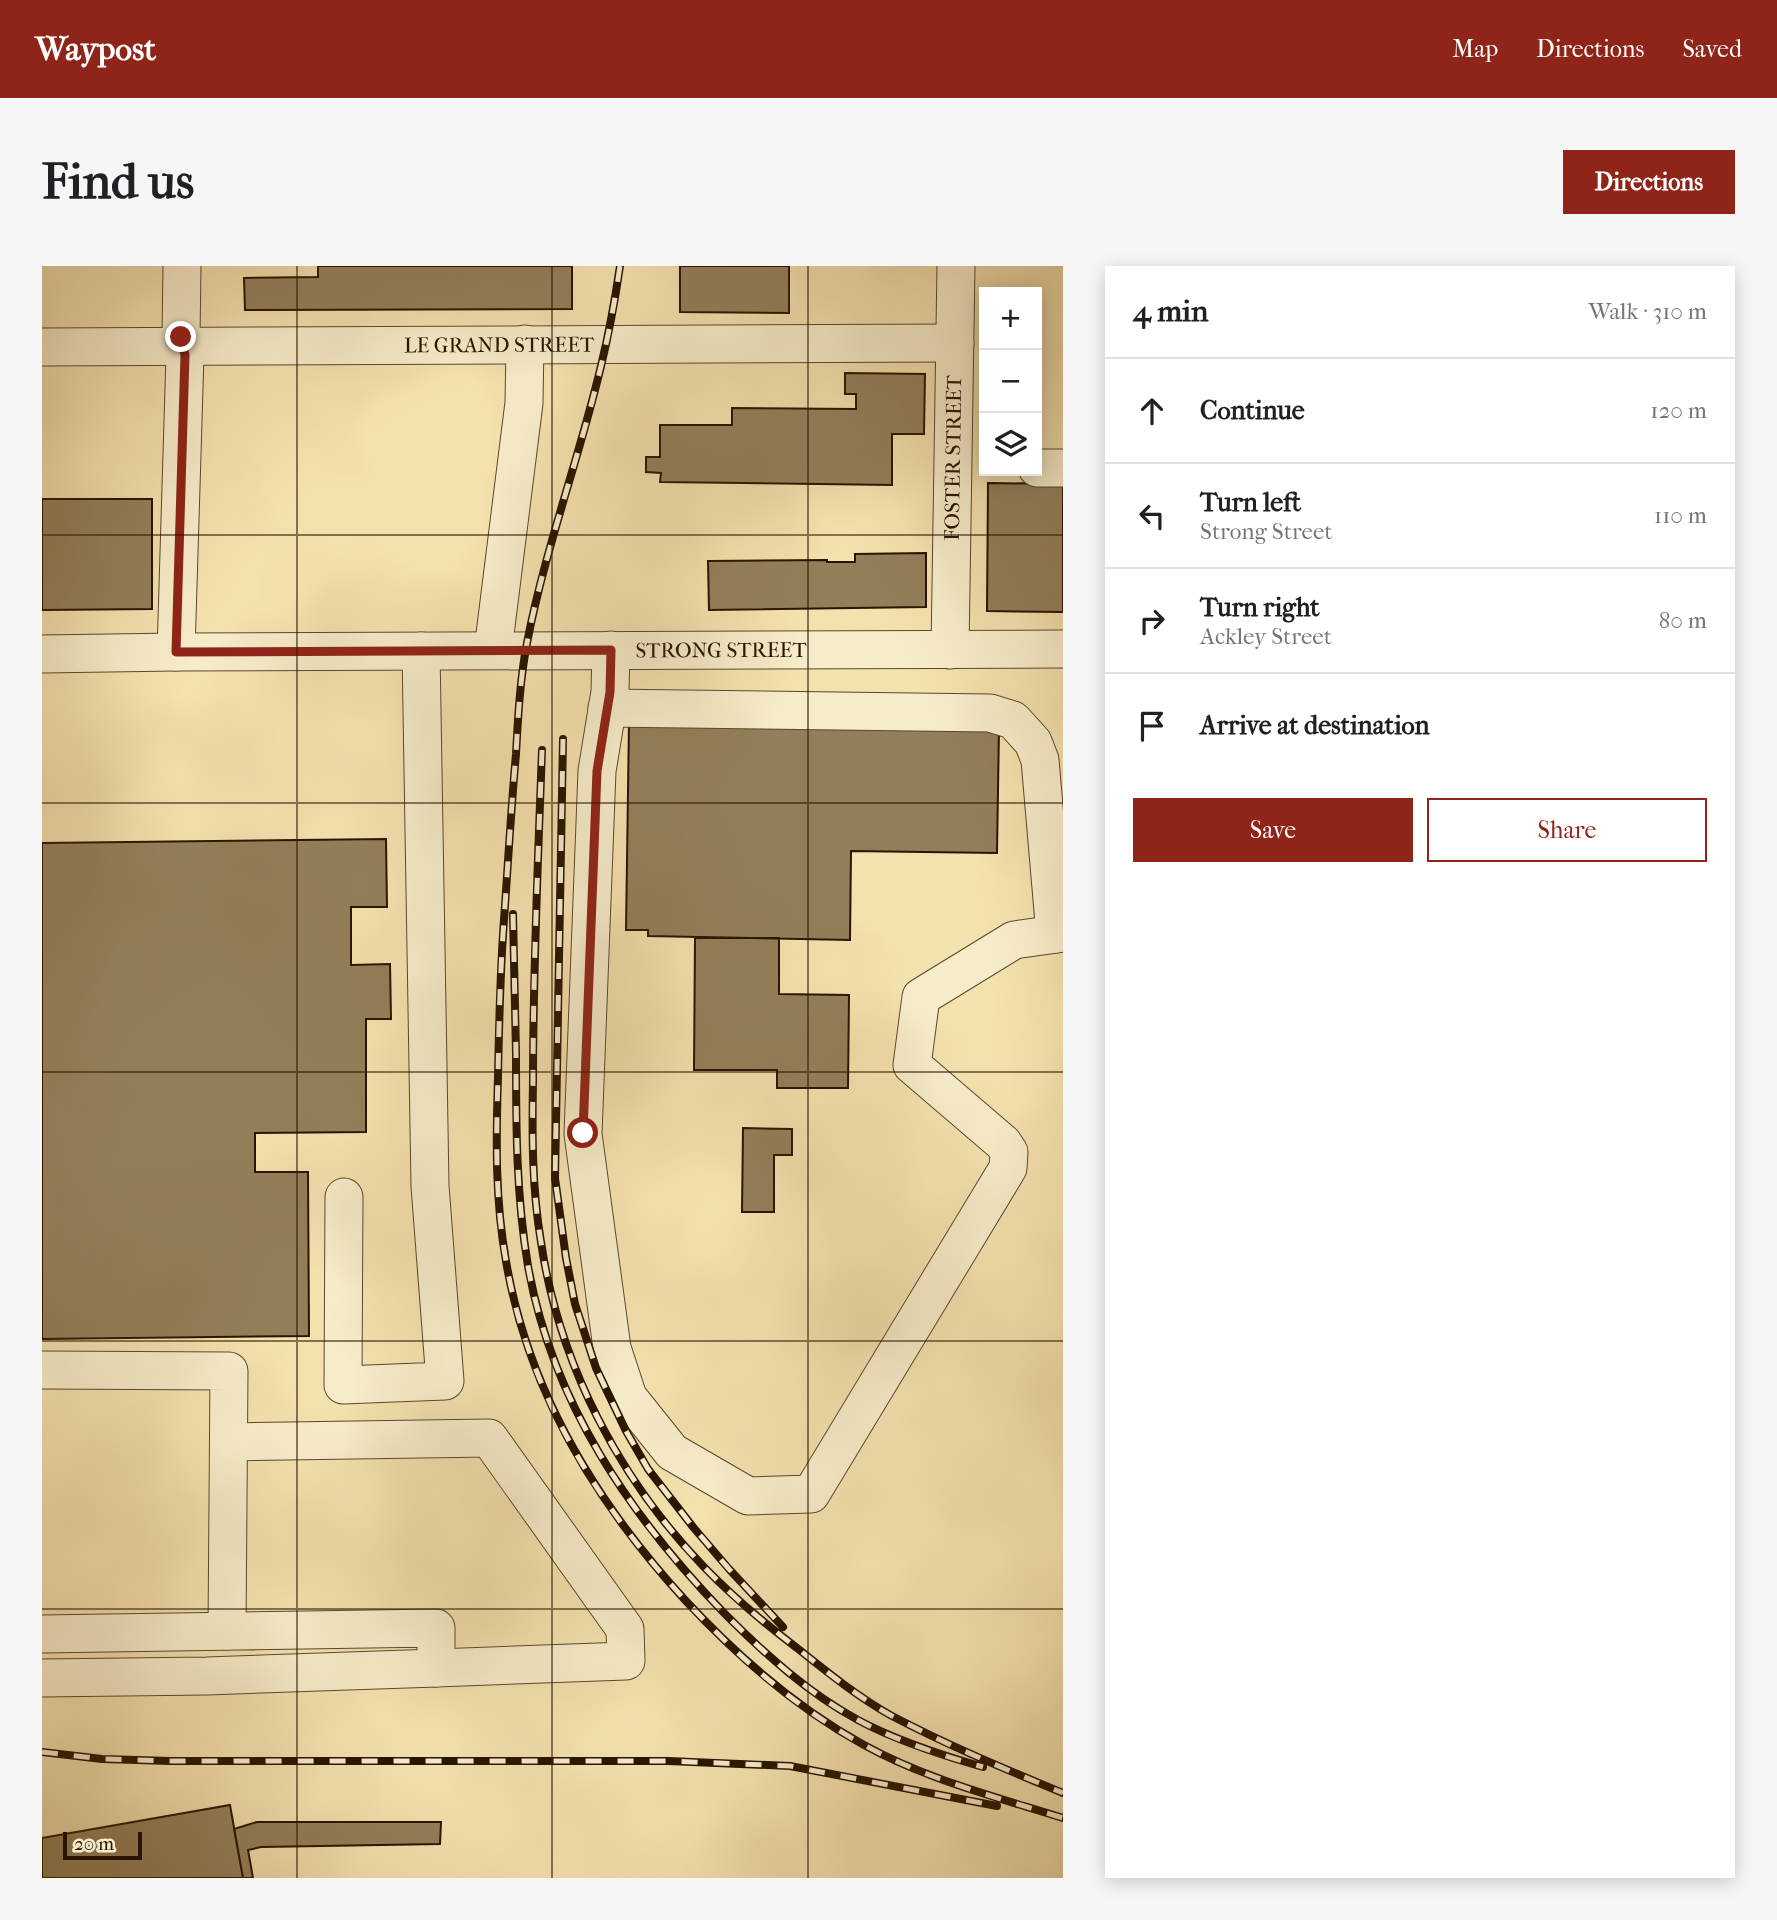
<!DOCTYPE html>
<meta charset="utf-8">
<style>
body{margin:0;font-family:"IM FELL French Canon",serif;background:#f6f6f6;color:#202124}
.controls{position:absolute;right:21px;top:21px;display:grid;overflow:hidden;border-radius:0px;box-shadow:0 4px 18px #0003}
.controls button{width:63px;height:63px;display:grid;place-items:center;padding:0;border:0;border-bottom:2px solid #e0e0e0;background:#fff;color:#202124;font:35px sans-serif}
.scale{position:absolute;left:21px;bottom:18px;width:79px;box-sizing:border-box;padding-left:7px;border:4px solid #281400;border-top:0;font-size:19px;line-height:24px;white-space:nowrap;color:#281400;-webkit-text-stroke:5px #f7ecca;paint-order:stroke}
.stop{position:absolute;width:21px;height:21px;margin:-16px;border:5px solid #8f2418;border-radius:50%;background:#fff}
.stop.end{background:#8f2418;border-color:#fff;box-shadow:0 2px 7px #0008}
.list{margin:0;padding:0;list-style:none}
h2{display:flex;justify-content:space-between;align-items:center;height:91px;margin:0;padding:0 28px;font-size:30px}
h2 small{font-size:23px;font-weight:400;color:#757577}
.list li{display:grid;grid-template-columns:46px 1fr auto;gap:21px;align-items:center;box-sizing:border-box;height:105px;padding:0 28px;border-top:2px solid #e0e0e0}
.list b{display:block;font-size:26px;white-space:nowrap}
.list p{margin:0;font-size:23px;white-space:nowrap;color:#757577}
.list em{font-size:23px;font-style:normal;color:#757577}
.actions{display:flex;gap:14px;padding:21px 28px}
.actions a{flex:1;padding:16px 0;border:2px solid #8f2418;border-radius:0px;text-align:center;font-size:24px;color:#8f2418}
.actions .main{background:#8f2418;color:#fff}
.icon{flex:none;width:38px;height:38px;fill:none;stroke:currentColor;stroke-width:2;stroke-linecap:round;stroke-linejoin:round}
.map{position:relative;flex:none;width:1021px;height:1612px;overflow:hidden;border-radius:0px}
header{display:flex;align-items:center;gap:42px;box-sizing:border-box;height:98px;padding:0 35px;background:#8f2418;color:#fff}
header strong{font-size:33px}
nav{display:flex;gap:38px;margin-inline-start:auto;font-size:24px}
.intro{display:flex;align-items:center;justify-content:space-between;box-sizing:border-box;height:168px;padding:0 42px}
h1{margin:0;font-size:49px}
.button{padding:18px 32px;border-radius:0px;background:#8f2418;color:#fff;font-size:24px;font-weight:700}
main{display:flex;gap:42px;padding:0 42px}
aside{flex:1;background:#fff;border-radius:0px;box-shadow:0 4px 18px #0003}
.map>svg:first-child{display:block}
.building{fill:#927f5a;stroke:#281400;stroke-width:2}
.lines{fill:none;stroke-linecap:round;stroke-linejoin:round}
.minor-casing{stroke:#5b472c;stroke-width:39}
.minor{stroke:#f7ecca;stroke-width:37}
.rail-casing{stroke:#281400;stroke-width:8}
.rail{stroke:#f7ecca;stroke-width:5;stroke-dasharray:16;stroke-linecap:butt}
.route{stroke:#8f2418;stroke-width:9}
.grid{fill:none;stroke:#281400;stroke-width:2;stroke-opacity:0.55}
.labels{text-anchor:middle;stroke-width:6;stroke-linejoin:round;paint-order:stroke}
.street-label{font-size:21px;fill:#281400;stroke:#f7ecca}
</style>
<header>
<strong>Waypost</strong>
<nav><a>Map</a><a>Directions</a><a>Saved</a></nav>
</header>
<div class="intro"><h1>Find us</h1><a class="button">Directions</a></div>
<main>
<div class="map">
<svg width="1021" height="1612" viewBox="0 0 1021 1612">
<rect width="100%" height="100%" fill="#f3e1ae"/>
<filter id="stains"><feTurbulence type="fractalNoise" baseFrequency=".00286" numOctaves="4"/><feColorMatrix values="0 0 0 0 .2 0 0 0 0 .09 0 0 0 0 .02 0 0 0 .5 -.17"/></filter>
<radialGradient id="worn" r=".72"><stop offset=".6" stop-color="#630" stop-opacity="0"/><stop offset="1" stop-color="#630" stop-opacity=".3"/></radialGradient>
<path class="building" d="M276,0H530V43L203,44L202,12L276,11Z
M638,0H747V47L638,46Z
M803,107L883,108L882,168H850V219L618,216L619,207L604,206V191H618V159H690V142L814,143V128H803Z
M946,217L1021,218V346L945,345Z
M0,233H110V343L0,344Z
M884,287V341L667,344L666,295L785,294V296H813V288Z
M587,456L957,462L955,587L809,585L808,674L606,670V664H584Z
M344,573L345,641H309V699L348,698L349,753H324V866L213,867V906H266L267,1070L0,1073V577Z
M653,672H737V728L807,729L806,822H735V804H652Z
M701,862L750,863V889H732V946H700Z
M188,1539L201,1612H0V1572Z
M215,1556H399L398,1578L219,1581L206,1584L211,1612H201L192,1563Z"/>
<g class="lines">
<defs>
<g id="minor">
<path id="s1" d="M0,81L913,77"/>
<path d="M995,202H1021"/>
<path d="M451,384L482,137L483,78"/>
<path d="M569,384L568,426L555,505L541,868L570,1082L586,1131L630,1186L706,1230L769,1228L966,902L967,886L961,877L870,799L879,731L972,674L1021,667"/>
<path id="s2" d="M908,384L914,0"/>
<path d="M134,386L143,89L139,71L140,0"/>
<path id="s3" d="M0,388L134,386L1021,383"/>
<path d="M565,442L948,447L971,454L991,476L998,494L1013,668"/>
<path d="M302,931L301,1119L403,1115L388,920L379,385"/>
<path d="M0,1104L187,1105L185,1365"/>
<path d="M187,1176L447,1172L583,1363L584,1395L394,1402"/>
<path d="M0,1368L394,1362V1402L165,1410L0,1412"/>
</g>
</defs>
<use href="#minor" class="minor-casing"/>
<use href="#minor" class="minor"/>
<defs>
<path id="rail" d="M578,0C573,34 567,67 559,100C537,193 503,283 485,377C478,413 476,451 474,488C469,543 466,598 462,654C458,706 457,758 456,811C454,873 453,934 464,995C486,1126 554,1237 643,1334C696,1391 753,1441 822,1479C884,1513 954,1531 1021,1552
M521,473L513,912L524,992L533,1038L554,1102L584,1165L606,1203L651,1261L687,1303L741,1361
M500,484C496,594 491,705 491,815C490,869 490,923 499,976C517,1098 577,1213 662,1301C691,1331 722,1357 755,1382C785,1406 816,1431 850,1450C905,1479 963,1503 1021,1527
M471,648C472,694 473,740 474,787C474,858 474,929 486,1000C510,1136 588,1250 683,1348C723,1388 766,1427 816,1454C855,1475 899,1489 941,1501
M0,1486L60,1493L129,1495H626L748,1500L955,1540"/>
</defs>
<use href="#rail" class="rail-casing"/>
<use href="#rail" class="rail"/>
</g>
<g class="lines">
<path class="route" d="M139,71L143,89L134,386L569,384L568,426L555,505L541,867"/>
</g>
<path class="grid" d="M255,0V1612M510,0V1612M766,0V1612M0,269H1021M0,537H1021M0,806H1021M0,1075H1021M0,1343H1021"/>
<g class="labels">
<g class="street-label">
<text dy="7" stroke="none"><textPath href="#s1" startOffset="457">LE GRAND STREET</textPath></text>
<text dy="7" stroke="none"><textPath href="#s2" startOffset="192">FOSTER STREET</textPath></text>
<text dy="7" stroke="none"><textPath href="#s3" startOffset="679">STRONG STREET</textPath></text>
</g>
</g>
<rect width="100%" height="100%" filter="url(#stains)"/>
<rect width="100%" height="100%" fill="url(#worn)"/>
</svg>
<div class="controls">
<button>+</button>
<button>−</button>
<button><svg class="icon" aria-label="layers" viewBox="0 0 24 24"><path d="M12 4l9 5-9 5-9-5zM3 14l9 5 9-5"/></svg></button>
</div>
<div class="scale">20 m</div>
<div class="stop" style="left:541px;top:867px"></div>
<div class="stop end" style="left:139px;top:71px"></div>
</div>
<aside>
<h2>4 min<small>Walk · 310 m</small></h2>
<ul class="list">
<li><svg class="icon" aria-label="ahead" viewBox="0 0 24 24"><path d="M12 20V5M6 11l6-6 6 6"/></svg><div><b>Continue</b></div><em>120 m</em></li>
<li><svg class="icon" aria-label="left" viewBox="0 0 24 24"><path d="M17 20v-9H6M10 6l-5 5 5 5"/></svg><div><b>Turn left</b><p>Strong Street</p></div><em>110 m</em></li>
<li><svg class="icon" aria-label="right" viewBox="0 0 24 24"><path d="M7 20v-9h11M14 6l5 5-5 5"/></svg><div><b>Turn right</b><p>Ackley Street</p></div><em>80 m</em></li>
<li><svg class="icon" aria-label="arrive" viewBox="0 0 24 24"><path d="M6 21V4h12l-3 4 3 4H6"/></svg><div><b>Arrive at destination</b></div></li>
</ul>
<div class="actions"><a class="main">Save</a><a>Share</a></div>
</aside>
</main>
